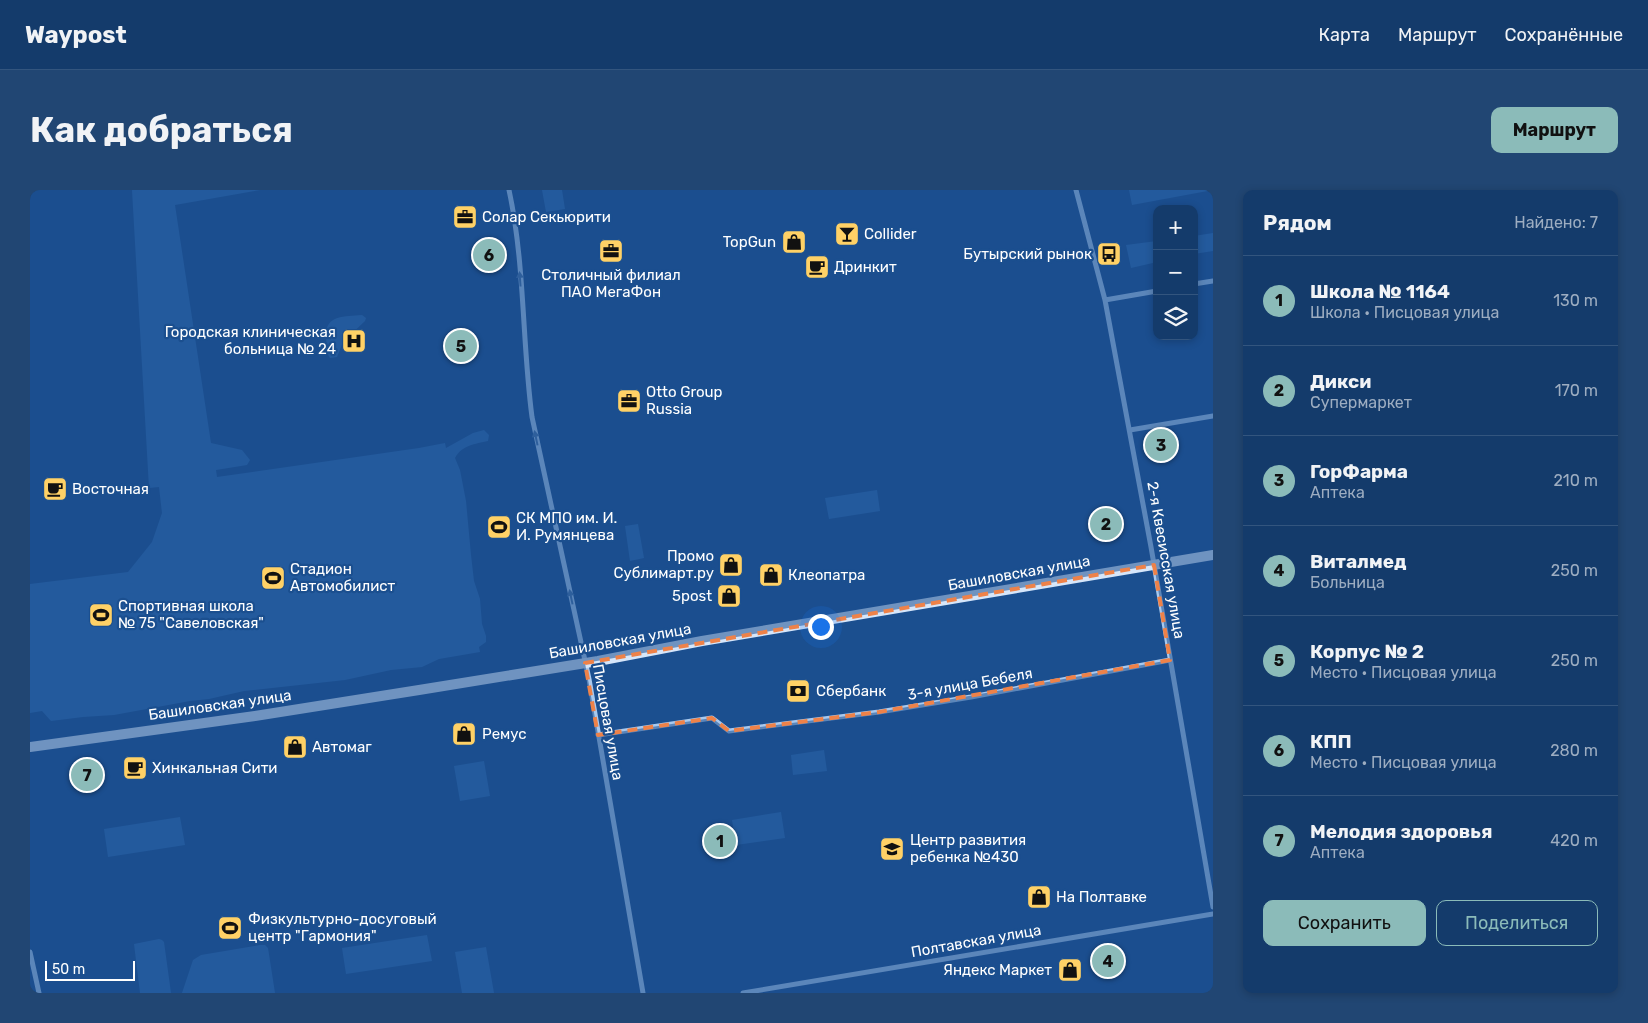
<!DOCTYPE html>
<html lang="ru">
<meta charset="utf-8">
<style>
body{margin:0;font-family:Rubik,sans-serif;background:#214673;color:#f1f3f6}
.controls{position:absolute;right:15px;top:15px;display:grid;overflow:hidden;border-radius:10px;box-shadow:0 2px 8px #0003}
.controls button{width:45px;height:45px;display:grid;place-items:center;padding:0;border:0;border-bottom:1px solid #33557e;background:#143b6b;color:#f1f3f6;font:25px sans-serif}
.scale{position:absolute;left:15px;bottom:12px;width:90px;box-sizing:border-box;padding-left:5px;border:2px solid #fff;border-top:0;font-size:14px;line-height:18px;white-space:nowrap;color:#fff;-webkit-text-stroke:4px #1b4f8f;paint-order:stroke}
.you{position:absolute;left:790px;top:436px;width:18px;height:18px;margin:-12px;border:4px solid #fff;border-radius:50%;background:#1a73e8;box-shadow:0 0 0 8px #1a73e833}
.badge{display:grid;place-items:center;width:32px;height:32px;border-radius:50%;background:#8bbbb9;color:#111;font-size:16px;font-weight:700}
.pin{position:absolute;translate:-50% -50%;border:2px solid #fff;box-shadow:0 1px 5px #0006}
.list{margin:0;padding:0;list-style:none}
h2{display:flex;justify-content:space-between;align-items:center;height:65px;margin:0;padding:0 20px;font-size:21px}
h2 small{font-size:16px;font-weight:400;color:#9dadc1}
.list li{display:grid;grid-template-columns:32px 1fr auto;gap:15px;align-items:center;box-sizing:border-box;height:90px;padding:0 20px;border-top:1px solid #33557e}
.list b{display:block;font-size:19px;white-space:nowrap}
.list p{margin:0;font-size:16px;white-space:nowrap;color:#9dadc1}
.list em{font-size:16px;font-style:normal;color:#9dadc1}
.actions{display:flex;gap:10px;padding:15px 20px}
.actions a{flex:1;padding:11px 0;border:1px solid #8bbbb9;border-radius:10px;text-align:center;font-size:18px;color:#8bbbb9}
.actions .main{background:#8bbbb9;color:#111}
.icon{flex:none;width:28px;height:28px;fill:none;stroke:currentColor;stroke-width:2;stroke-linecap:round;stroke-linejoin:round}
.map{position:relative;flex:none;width:1183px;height:803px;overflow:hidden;border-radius:10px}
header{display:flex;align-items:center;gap:30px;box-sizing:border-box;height:70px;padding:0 25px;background:#143b6b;border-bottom:1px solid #33557e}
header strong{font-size:24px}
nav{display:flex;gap:28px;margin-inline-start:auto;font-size:18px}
.intro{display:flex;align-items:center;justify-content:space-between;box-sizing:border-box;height:120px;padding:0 30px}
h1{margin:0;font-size:35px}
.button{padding:12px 22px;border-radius:10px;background:#8bbbb9;color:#111;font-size:18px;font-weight:700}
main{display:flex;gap:30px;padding:0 30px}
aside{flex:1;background:#143b6b;border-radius:10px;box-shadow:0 2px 8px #0003}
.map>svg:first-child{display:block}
.green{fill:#2e69ad}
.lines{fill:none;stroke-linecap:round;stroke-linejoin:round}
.street{stroke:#a9c9ee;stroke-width:5}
.secondary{stroke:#d6e6fa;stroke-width:10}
.oneway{fill:#4674ac}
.marked{fill:none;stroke:#ee8249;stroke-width:4;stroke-dasharray:10 6;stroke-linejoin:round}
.labels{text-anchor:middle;stroke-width:4.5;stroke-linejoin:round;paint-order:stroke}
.poi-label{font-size:15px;fill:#fff;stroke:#1b4f8f;text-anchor:start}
.street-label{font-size:15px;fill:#fff;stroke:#1b4f8f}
</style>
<header>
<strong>Waypost</strong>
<nav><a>Карта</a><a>Маршрут</a><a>Сохранённые</a></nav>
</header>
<div class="intro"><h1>Как добраться</h1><a class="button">Маршрут</a></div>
<main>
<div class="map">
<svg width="1183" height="803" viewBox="0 0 1183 803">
<rect width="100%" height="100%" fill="#1b4f8f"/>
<path class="green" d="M102,0H230L145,15L181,253L212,260L220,270L217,275L186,280L187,287L389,258L415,253L416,258L443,243L454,240L459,245L458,251C445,254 432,255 425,268L430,280L436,311L441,365L444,391L450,409L452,434L456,446V452L449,457L450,462L409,469L392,477L361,480L315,490L214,501L179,509L160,511L84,525L53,527L21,531L12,521L0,523V394L98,382L122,352L132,323L129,297L119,298Z
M512,0H532L535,19L516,22Z
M1099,0H1183L1102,15Z
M1183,43V61L1164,64V46Z
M1127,51V72L1101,78L1096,55Z
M332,125L336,128L335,131L313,152L307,167L300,168C296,163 297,155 296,149C294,124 314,127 332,125Z
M847,300L850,321L799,329L795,308Z
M608,334L614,368L600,371L595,336Z
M794,560L797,581L763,585L761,565Z
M454,571L460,606L430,611L424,576Z
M751,622L755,648L706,655L702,630Z
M150,627L155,655L78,667L74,639Z
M397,745L402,771L316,784L312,758Z
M129,749L132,750L134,752L141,803H110L104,754Z
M230,755H235L238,758L245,803H152L163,770L171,765Z
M456,757L464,803H432L425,762Z"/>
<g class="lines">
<path class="street" d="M479,0C495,74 492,152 502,227L559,489L613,803
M1046,0L1075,110L1121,357L1183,717
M1164,94L1183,91
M1075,110L1127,101
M1100,240L1183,226
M568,545L682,528L699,541L849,522L941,507L1140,470
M0,762L9,803
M713,803L1183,724"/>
<path class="secondary" d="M0,557L225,526L389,500L568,471L672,451L1183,365"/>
</g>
<defs><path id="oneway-solid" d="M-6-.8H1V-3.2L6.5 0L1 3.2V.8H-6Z" transform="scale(1.25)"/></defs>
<g class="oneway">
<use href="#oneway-solid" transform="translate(490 89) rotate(-94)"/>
<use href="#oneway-solid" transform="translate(506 248) rotate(-102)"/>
<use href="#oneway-solid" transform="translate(541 407) rotate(-102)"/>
</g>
<path d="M0 0H1183V803H0ZM1124,375L1140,470L849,522L699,541L682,528L568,545L555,473Z" fill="#1b4f8f" fill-opacity=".55" fill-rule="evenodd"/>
<path class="marked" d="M1124,375L1140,470L849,522L699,541L682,528L568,545L555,473Z"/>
<defs>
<symbol id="office-square" viewBox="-11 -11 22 22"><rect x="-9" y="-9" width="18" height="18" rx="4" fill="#ffd166" stroke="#1b4f8f"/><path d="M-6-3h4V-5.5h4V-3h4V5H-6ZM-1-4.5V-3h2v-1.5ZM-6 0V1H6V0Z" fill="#111"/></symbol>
<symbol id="bar-square" viewBox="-11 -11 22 22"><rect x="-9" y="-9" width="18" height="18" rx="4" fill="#ffd166" stroke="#1b4f8f"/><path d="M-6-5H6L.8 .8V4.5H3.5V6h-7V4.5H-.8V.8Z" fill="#111"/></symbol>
<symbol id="shop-square" viewBox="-11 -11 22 22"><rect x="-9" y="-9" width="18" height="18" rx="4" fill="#ffd166" stroke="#1b4f8f"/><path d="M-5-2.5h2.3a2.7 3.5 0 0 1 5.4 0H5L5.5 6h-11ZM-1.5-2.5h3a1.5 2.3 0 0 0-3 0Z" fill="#111"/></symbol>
<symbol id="bus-square" viewBox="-11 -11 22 22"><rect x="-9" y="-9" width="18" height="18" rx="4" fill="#ffd166" stroke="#1b4f8f"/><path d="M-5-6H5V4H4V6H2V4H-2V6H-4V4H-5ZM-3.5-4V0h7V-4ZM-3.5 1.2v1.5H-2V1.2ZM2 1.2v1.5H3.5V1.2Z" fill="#111"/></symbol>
<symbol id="cafe-square" viewBox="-11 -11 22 22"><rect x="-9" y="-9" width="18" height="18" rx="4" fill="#ffd166" stroke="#1b4f8f"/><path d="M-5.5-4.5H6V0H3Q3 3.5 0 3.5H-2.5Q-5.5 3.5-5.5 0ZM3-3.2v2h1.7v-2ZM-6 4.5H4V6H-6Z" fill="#111"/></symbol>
<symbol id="hospital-square" viewBox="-11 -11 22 22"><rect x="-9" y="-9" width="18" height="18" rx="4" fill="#ffd166" stroke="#1b4f8f"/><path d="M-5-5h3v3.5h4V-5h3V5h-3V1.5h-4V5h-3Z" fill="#111"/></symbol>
<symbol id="stadium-square" viewBox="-11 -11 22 22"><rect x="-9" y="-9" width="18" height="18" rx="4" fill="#ffd166" stroke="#1b4f8f"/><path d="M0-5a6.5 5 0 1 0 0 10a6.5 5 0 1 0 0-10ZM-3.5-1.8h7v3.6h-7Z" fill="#111"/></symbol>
<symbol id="bank-square" viewBox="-11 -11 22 22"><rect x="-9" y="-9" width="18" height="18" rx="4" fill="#ffd166" stroke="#1b4f8f"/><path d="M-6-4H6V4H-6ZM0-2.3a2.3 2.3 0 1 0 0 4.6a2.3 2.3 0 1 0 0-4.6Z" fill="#111"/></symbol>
<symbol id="school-square" viewBox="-11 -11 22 22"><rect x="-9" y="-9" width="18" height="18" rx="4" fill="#ffd166" stroke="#1b4f8f"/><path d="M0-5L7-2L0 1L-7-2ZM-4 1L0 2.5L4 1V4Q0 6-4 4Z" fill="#111"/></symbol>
</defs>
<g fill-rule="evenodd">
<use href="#office-square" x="421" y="13" width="28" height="28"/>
<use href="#bar-square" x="803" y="30" width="28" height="28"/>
<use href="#shop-square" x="750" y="38" width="28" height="28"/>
<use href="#office-square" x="567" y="47" width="28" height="28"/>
<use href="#bus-square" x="1065" y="50" width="28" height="28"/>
<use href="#cafe-square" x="773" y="63" width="28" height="28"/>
<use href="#hospital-square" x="310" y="137" width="28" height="28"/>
<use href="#office-square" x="585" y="197" width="28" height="28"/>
<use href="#cafe-square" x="11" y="285" width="28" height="28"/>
<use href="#stadium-square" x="455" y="323" width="28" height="28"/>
<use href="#shop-square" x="687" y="361" width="28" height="28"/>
<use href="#shop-square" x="727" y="371" width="28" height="28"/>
<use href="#stadium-square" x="229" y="374" width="28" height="28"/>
<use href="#shop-square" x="685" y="392" width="28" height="28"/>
<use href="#stadium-square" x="57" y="411" width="28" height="28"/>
<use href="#bank-square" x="754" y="487" width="28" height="28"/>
<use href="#shop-square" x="420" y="530" width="28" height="28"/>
<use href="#shop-square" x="251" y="543" width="28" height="28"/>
<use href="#cafe-square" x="91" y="564" width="28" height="28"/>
<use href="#school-square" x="848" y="645" width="28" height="28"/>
<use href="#shop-square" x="995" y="693" width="28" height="28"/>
<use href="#stadium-square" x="186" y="724" width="28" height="28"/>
<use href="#shop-square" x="1026" y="766" width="28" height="28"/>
</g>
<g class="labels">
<g class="poi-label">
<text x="452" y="32">Солар Секьюрити</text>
<text x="834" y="49">Collider</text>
<text x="746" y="57" text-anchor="end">TopGun</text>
<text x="1062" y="69" text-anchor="end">Бутырский рынок</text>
<text x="804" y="82">Дринкит</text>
<text x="581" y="90" text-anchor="middle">Столичный филиал<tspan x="581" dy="17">ПАО МегаФон</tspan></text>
<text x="306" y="147" text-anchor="end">Городская клиническая<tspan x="306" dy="17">больница № 24</tspan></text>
<text x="616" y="207">Otto Group<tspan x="616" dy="17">Russia</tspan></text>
<text x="42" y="304">Восточная</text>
<text x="486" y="333">СК МПО им. И.<tspan x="486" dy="17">И. Румянцева</tspan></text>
<text x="684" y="371" text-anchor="end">Промо<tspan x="684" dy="17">Сублимарт.ру</tspan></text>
<text x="260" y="384">Стадион<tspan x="260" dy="17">Автомобилист</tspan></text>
<text x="758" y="390">Клеопатра</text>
<text x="682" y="411" text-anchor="end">5post</text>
<text x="88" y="421">Спортивная школа<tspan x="88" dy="17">№ 75 "Савеловская"</tspan></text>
<text x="786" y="506">Сбербанк</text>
<text x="452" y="549">Ремус</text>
<text x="282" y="562">Автомаг</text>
<text x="122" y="583">Хинкальная Сити</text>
<text x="880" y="655">Центр развития<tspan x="880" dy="17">ребенка №430</tspan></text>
<text x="1026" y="712">На Полтавке</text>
<text x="218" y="734">Физкультурно-досуговый<tspan x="218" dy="17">центр "Гармония"</tspan></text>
<text x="1022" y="785" text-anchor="end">Яндекс Маркет</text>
</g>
<g class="street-label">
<text transform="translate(1136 370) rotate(80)" y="5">2-я Квесисская улица</text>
<text transform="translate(989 383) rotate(-10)" y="5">Башиловская улица</text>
<text transform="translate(590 451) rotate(-10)" y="5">Башиловская улица</text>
<text transform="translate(940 494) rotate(-10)" y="5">3-я улица Бебеля</text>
<text transform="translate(190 515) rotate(-8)" y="5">Башиловская улица</text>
<text transform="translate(578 532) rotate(80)" y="5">Писцовая улица</text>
<text transform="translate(946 751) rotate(-10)" y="5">Полтавская улица</text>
</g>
</g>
</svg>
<div class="controls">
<button>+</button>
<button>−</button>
<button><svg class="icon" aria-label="layers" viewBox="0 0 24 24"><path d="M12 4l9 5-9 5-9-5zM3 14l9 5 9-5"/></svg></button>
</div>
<div class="scale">50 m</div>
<div class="you"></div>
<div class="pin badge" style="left:690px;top:651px">1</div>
<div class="pin badge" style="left:1076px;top:334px">2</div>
<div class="pin badge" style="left:1131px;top:255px">3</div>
<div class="pin badge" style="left:1078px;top:771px">4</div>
<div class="pin badge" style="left:431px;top:156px">5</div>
<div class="pin badge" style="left:459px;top:65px">6</div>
<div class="pin badge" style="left:57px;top:585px">7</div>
</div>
<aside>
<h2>Рядом<small>Найдено: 7</small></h2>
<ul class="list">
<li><span class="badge">1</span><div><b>Школа № 1164</b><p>Школа · Писцовая улица</p></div><em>130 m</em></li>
<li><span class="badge">2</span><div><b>Дикси</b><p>Супермаркет</p></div><em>170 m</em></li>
<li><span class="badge">3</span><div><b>ГорФарма</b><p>Аптека</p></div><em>210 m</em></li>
<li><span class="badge">4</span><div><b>Виталмед</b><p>Больница</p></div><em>250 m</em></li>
<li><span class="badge">5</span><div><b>Корпус № 2</b><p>Место · Писцовая улица</p></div><em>250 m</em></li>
<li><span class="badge">6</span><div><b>КПП</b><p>Место · Писцовая улица</p></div><em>280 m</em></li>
<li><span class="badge">7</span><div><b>Мелодия здоровья</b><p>Аптека</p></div><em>420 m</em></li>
</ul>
<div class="actions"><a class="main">Сохранить</a><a>Поделиться</a></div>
</aside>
</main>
